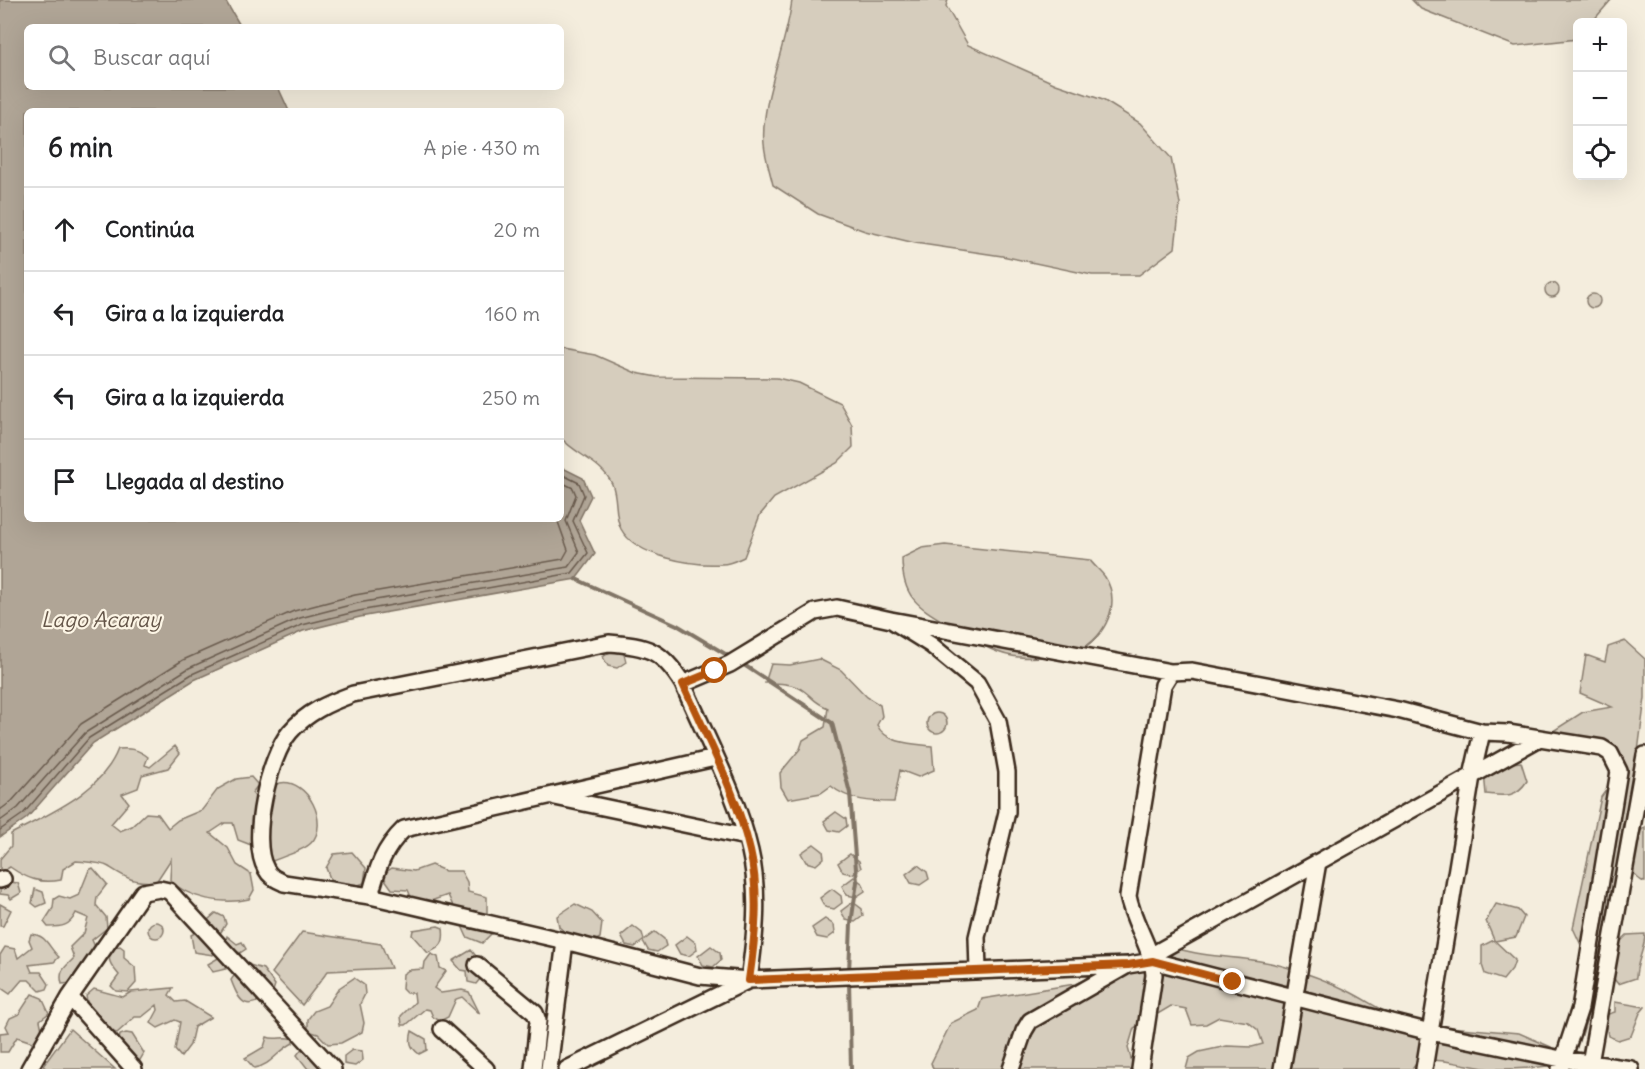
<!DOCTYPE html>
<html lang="es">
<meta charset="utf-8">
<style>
body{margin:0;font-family:Delius,sans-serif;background:#f6f6f6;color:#202124}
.controls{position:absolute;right:18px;top:18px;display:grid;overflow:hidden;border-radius:9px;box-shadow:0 6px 24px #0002}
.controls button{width:54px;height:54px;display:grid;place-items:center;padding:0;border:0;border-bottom:2px solid #e0e0e0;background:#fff;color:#202124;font:30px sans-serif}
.stop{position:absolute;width:18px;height:18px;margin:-14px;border:4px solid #b45309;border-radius:50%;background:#fff}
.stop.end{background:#b45309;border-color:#fff;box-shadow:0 2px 6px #0008}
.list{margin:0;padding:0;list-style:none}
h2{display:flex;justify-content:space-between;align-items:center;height:78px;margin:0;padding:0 24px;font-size:26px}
h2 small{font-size:20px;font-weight:400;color:#757577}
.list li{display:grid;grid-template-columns:39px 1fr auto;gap:18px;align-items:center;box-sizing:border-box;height:84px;padding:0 24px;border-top:2px solid #e0e0e0}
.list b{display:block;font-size:22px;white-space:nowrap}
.list em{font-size:20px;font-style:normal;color:#757577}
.icon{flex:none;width:33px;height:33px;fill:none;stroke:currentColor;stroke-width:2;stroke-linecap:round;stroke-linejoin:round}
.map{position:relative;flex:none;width:1645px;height:1069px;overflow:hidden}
.search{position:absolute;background:#fff;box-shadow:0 6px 24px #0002;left:24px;top:24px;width:540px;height:66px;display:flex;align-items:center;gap:15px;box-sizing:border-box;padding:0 21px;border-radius:9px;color:#757577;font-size:22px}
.panel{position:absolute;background:#fff;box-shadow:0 6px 24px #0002;left:24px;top:108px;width:540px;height:414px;border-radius:9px}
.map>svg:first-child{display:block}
.green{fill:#d6cdbd;stroke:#887c6e;stroke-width:1.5}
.water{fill:#b0a596;stroke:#817466;stroke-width:1.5}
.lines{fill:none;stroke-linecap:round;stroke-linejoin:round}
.shore{stroke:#6a5b4e;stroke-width:1.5}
.stream{stroke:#817466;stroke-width:4}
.minor-casing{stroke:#3b2a1e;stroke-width:20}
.minor{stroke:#fcf5e5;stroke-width:15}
.route{stroke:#b45309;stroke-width:8}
.labels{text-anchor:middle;stroke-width:4.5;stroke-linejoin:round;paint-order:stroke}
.water-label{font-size:21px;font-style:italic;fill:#645548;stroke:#fcf5e5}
</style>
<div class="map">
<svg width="1645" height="1069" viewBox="0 0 1645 1069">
<rect width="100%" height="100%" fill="#f4eddd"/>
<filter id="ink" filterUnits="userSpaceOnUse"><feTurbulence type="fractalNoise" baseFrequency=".0167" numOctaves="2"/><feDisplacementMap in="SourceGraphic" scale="12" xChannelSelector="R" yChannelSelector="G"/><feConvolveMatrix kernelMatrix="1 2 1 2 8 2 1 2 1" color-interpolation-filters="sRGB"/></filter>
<g filter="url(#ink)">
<path class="green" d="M792,0H948L946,6L968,45L1056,84L1103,100L1140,123L1171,158L1180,204L1175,248L1139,275H1092L1002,256L915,243L865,231L818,214L773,185C770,172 765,157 764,144C760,102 787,45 792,0Z
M1412,0H1611L1592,22H1578L1577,39L1515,46L1421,9Z
M1545 290a7 7 0 1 1 14 0a7 7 0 1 1-14 0Z
M1586 301a7 7 0 1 1 14 0a7 7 0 1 1-14 0Z
M561,349L595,355L636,373L657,377L777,378L799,383L840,403L852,425L853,447L837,463L774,498L760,515L744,557C737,560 730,564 722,564C694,566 636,557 621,529C614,515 618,498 612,484C603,463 575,454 561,438Z
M945,545L1090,560C1094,566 1101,571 1105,577C1122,604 1105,636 1080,650C1069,657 1025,659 1012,656C990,652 970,638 951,626C919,607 902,599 902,558L922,548Z
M1625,641L1645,659V698L1632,797L1622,827V851L1616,873L1608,923L1598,959L1599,998L1589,1010L1582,1035L1565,1025L1581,994L1587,958L1573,928L1601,797L1620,771L1608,751L1550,733L1583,712L1612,707L1580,693L1586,655L1605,662L1608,647Z
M616,648L624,654L626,662L617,668L608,666L603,657Z
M819,659L841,670L867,697L880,705L882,716L877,725C886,744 914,744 932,746L934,770L918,777L900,770L894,802C872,802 849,801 831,786L821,793L788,799L781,787L780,773L800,749L803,740L825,727L828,708C812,701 815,699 804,691C794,683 777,683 765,683L771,664L790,665Z
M927 723a10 10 0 1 1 20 0a10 10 0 1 1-20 0Z
M175,746L180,753L168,768L142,775L138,788L122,794L129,803L111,824L120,831L132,826L146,813L158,814L168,828L178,820L202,810L218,789L236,779L251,777L258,785L252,793L256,798C263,794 273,784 280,783C308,778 330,824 311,843C302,852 280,857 268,863L251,845L238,840L233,823H225L210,833L228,848L237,865L251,874L254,890L249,899C224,905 188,899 170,880L171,859L156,882C132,882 128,879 109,867C101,862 85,862 76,861L63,869L61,880C41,884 27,879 10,867L0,873V859L11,846V834C50,813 101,793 118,749C130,748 138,749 148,757L145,765L150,767Z
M1521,762L1527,781C1516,798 1505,796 1486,794L1484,773L1501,764Z
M836,812L846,819L847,826L839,832L829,830L824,821Z
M1645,827V882H1644C1623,873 1630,839 1645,827Z
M814,844L823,851L824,858L816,865L806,862L801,853Z
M352,852L366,868L364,883L356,886L331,881L326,868L334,854Z
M850,854L859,861L861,868L852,874L843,872L838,863Z
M431,865L445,871H461L467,882L468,892L487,897V916L492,933L482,943L467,937L448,895L428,902L411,897L408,890L392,889L382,875L392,868L414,871Z
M918,865L927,872L929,879L920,885L911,883L906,874Z
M93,868L107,884L97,897L96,905L106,917L107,928L92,940L96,949L73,983L62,984C58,970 66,967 74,958L70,947L84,933L88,918L76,913C70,926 62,927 48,927L44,922L53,908L54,899L59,896L70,899L79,895L89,870Z
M854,877L863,884L865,891L856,897L847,895L842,886Z
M0,881L18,883L21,893L11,899L8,895L0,894Z
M35,889L43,892L46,903L37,907L32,903Z
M832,889L841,896L842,903L834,909L825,907L820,898Z
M853,902L862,909L863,916L855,922L846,920L841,911Z
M0,904L11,910L3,926H0Z
M575,904L592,912L602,923L600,938L591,943L571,936L559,927L557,916Z
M1496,904L1518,910L1524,917L1516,937L1495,941L1515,960L1512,969L1503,980L1485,974L1482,965V946L1494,940L1486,921Z
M216,913L224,917L226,924L221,932H212L215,950L213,955L194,952L191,935L205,928L209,919Z
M825,919L834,925L835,933L827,939L817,937L812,928Z
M148 930a8 8 0 1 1 16 0a8 8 0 1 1-16 0Z
M438,926L443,928C445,944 441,947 428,953L412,935L413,930Z
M633,926L642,933L644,940L655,932L664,939L666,946L657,952L648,950L643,941L635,947L626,945L621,936Z
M302,932L381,944L391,968L328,971L302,1005L272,973Z
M31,934C47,935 48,947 59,957L54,962L29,965L32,972H41L49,984L47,989L40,991L29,980H22L10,994L0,987V955L5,947L15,949L18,958L32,947L29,940Z
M1645,934C1645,950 1636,962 1636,978L1618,984L1611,975L1620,942L1627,935Z
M227,936L237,944L242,942L246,949L240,953L232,949L226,940Z
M687,936L696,943L697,950L689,956L680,954L675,945Z
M120,946L124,949V958L135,967L136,983L128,992L116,991L111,986L119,975C113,967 106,962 111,949Z
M711,946L720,953L721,960L713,967L703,965L698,956Z
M1176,948C1212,960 1249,955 1286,967C1306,973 1328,981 1346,990C1369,1001 1388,1016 1413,1024L1519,1033L1551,1047L1547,1066C1530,1069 1509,1069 1491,1069C1467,1067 1442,1056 1418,1062L1412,1069H1186L1189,1058L1199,1052L1227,1046L1252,1047L1263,1044L1258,1030L1248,1022L1219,1017L1206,1024L1192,1025L1186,1009L1171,1006L1134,1028L1128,1048L1134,1069H933L931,1063L951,1023L978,1010L982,999L1075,984L1140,955Z
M471,950L481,962L480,979L476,984L468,982L467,971L461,970L453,961Z
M431,954L438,957L440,968L446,971L434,988L441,993L462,990L469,992L480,1014L462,997L456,999L448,1017L440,1021L433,1017L430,1010L425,1009L406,1025H402L401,1016L415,1002L414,993H406L402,989L403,974L409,970L424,969L425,962Z
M220,957L227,963L226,969L213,972L208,964Z
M243,963L263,969L275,985L272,994C247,1010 241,1007 231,980Z
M354,978L364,985L365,994L360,1004L364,1023L362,1032L341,1043L328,1044L318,1034L308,1031V1019L314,1011L327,1006L339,988Z
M173,988L169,995L176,1002L185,1001L211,1017L194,1027L190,1045L181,1057L175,1050L180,1022L175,1020L158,1028L151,1023L158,1010L157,1005L142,1017H135L117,1033C99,1030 88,1013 86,996L94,989L123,997L131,992Z
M32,994L42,998L49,1013L40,1020L42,1030L35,1043L17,1037L8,1052H0V1033L9,1032L6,1026L10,1018L19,1014Z
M1615,1002L1645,1007L1640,1013L1631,1036L1618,1040L1608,1036L1605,1015L1615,1012Z
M70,1029L115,1069H47L43,1066Z
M412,1031L426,1039L427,1050L419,1054C410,1047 409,1042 412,1031Z
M126,1033L132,1034L144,1053L140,1060L135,1061L118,1044L120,1035Z
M267,1037C276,1041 284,1035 293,1039V1043C277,1051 271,1066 254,1068L245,1058L264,1047Z
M303,1047L332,1069H308L297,1055Z
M352,1050L362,1051L363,1060L355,1066L344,1064V1056Z"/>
<path class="water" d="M0,0H225L241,27H27V87H278L289,111H27V519H561V467L583,478L591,496L579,520L595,554L576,579L360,617L303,631L194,680L93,743L27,818L0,837Z"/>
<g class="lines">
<path class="shore" d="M0,810L12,801L81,724L183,660L294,611L355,595L563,559L568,550L557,519
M0,821L18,808L85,733L189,668L300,618L358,603L568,567L579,552L566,521L576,495L573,488L561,482
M0,830L23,814L89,738L192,674L302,625L359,611L572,573L588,553L573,521L584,495L579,483L561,474"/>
<path class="stream" d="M576,579L677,625L732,658
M741,663L832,723L850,793L857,882L851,924L849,972
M849,980L851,1069"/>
<defs>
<path id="minor" d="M891,620L1171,672L1192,671L1398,710L1482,732L1508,733L1602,748L1610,753L1619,771L1580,1008L1560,1069
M683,684L730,664L815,612L837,608L891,620L931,645L977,683L998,721L1007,772V812L977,937L978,971
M555,797L746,837
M0,880L3,879
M370,896C377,869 383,849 404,829L715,758
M1150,956L1538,739
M477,965L535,1013L538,1021L533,1069
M70,997L134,1069
M442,1029L486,1069
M29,1069L70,997L143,892L160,889L169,891L333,1069
M549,1069L565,941
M567,1069L749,980C755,938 760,893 750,851C737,794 706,738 683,684C662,650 648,646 609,643L353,694C329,703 307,712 290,732C269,756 249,841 266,869C270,877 276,879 284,883L370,896L565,941L700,976L749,980L1128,965L1153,961L1430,1032L1561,1059L1631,1069
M1011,1069L1024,1031L1030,1021L1126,966
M1140,1069L1154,975C1152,947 1133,923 1128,896L1163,685L1171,672
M1282,1069L1318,862
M1424,1069L1472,776L1482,732
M1589,1069L1645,755"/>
</defs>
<use href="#minor" class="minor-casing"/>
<use href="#minor" class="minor"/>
</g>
</g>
<g class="lines" filter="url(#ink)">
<path class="route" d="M715,671L683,684C707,738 737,794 750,851C760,893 755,939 749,980L1128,965L1153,961L1233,982"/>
</g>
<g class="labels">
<g class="water-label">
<text x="101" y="627">Lago Acaray</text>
</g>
</g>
</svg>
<div class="controls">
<button>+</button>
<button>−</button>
<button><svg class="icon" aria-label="locate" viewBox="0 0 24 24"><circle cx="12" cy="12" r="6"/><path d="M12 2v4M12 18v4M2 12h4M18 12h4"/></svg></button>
</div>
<div class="stop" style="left:715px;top:671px"></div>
<div class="stop end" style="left:1233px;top:982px"></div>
<div class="search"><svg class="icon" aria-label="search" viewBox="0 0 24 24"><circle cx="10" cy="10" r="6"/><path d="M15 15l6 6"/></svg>Buscar aquí</div>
<section class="panel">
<h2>6 min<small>A pie · 430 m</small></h2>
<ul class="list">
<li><svg class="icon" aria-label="ahead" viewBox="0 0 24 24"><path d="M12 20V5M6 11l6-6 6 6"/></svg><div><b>Continúa</b></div><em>20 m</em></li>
<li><svg class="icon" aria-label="left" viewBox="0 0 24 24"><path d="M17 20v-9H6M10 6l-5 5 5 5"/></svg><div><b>Gira a la izquierda</b></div><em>160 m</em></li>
<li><svg class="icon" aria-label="left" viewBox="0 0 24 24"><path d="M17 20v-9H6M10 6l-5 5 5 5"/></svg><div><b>Gira a la izquierda</b></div><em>250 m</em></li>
<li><svg class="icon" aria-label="arrive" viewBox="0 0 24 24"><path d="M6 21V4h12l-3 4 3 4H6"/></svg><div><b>Llegada al destino</b></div></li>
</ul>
</section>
</div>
